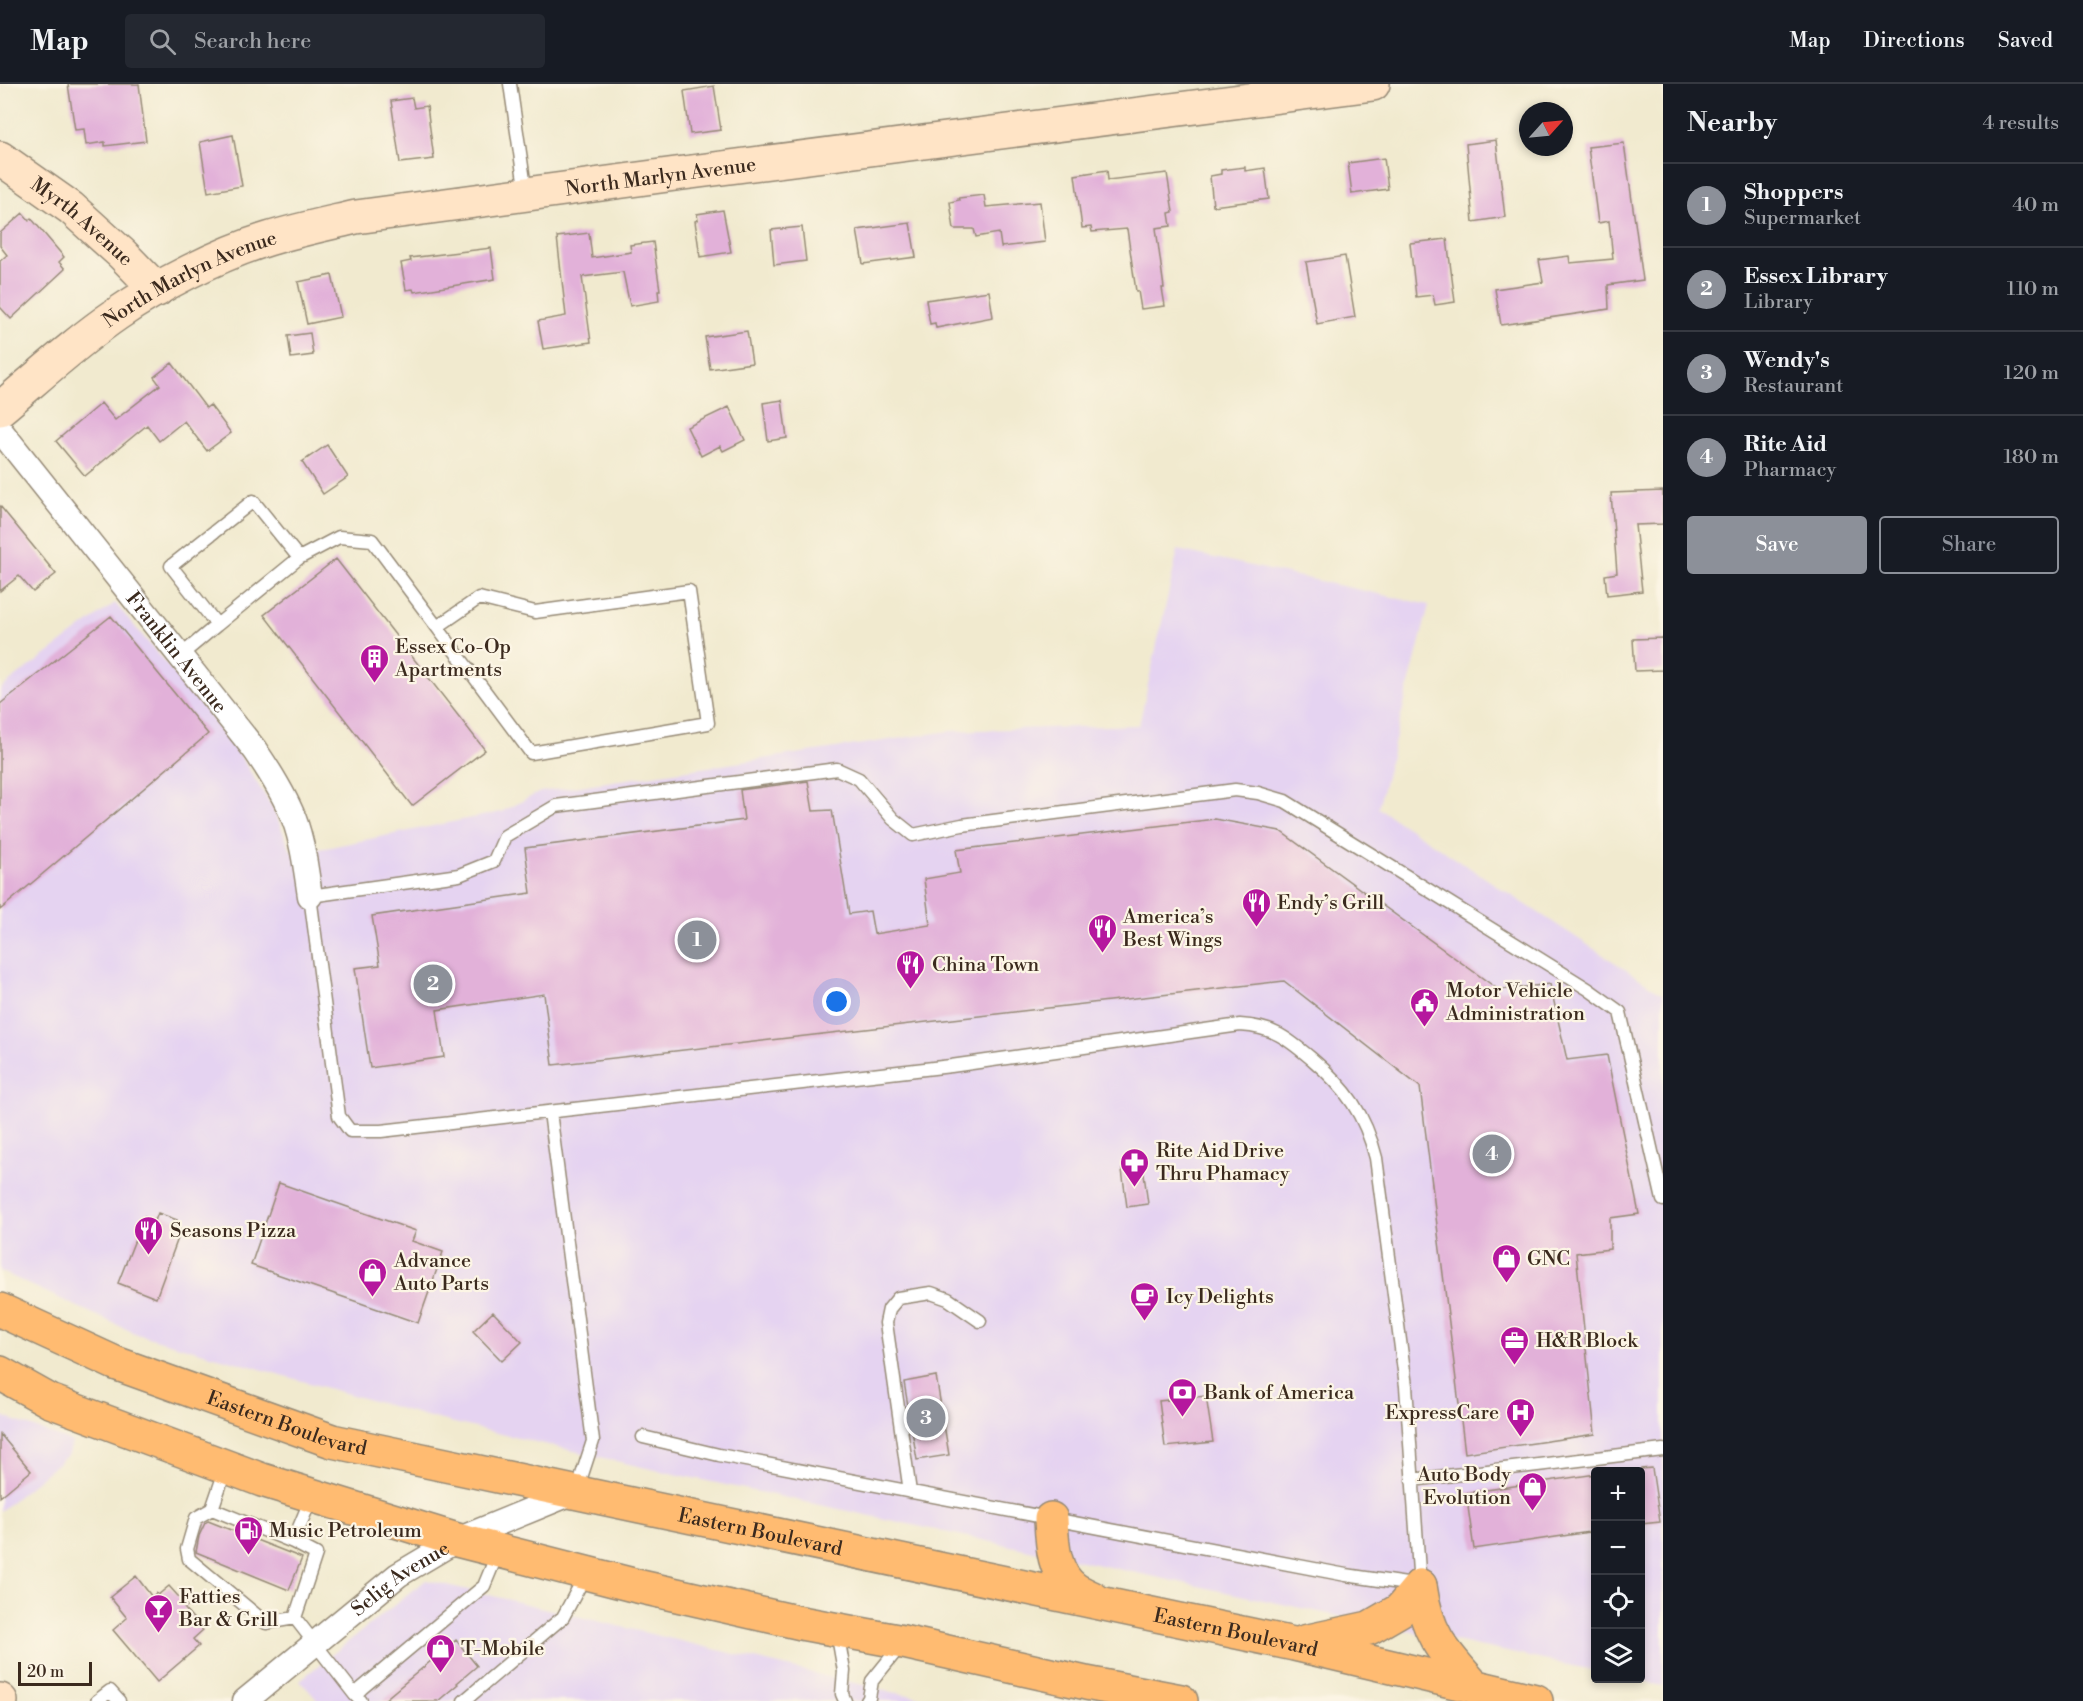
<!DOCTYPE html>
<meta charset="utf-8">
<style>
body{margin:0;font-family:"Libre Bodoni",serif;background:#242831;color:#f1f3f6}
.controls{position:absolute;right:18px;bottom:18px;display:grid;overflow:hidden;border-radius:6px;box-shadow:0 3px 9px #0003}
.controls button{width:54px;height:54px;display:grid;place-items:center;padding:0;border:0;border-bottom:2px solid #363941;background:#171b24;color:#f1f3f6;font:30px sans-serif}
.compass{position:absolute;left:1519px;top:18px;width:54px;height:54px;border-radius:50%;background:#171b24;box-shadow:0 3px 9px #0003;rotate:63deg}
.scale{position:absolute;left:18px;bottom:15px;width:74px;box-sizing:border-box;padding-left:6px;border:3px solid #3b2a1e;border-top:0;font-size:16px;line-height:21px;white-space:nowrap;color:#3b2a1e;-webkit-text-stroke:4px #fcf5e5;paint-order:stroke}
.you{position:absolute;left:837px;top:918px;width:21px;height:21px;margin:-15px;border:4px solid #fff;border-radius:50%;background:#1a73e8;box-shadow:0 0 0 9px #1a73e833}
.badge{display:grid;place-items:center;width:39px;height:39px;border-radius:50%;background:#8c9099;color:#fff;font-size:20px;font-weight:700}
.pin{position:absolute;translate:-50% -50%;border:3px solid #fff;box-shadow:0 2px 6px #0006}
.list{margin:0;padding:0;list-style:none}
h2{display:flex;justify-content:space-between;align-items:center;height:78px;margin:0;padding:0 24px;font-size:26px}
h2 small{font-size:20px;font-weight:400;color:#9ea1a6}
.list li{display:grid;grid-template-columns:39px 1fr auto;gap:18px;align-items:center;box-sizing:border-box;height:84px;padding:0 24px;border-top:2px solid #363941}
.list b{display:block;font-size:22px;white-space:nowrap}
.list p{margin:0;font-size:20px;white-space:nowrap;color:#9ea1a6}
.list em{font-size:20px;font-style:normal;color:#9ea1a6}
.actions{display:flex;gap:12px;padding:18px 24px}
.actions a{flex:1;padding:14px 0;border:2px solid #8c9099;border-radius:6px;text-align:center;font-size:21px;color:#8c9099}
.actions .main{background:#8c9099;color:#fff}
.icon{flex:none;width:33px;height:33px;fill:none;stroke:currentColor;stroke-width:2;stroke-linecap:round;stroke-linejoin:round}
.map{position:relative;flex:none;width:1663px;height:1617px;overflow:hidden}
header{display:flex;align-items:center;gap:36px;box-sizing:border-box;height:84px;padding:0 30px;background:#171b24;border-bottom:2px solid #363941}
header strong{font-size:28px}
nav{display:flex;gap:33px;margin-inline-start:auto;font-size:21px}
.search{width:420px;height:54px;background:#242831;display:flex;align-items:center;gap:15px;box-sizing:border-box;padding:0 21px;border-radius:6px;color:#9ea1a6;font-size:22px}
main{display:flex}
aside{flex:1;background:#171b24}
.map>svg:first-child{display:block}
.built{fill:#e5d3f1}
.building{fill:#e2b1d9}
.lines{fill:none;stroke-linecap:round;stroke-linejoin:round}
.lane-casing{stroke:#968a76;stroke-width:15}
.street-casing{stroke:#968a76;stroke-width:27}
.secondary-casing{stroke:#968a76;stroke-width:36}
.primary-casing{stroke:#968a76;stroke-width:36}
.lane{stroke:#fff;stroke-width:12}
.street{stroke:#fff;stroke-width:24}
.secondary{stroke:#ffe4c6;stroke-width:33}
.primary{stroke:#ffbb71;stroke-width:33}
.labels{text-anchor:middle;stroke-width:4.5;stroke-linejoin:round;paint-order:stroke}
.street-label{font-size:20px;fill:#3b2a1e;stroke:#fcf5e5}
.poi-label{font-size:20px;fill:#3b2a1e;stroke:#fcf5e5;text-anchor:start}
</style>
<header>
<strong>Map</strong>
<div class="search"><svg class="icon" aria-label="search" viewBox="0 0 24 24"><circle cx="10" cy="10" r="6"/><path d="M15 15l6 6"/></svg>Search here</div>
<nav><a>Map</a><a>Directions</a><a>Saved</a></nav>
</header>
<main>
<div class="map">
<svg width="1663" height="1617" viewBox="0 0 1663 1617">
<rect width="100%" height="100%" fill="#fcf5e5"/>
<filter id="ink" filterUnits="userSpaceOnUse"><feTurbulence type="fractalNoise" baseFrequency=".0167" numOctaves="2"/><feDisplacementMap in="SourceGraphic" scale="12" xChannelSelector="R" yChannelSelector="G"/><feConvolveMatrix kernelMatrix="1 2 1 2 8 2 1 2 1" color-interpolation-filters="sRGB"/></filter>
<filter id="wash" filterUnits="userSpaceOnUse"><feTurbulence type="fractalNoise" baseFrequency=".008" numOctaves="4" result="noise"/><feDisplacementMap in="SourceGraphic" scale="24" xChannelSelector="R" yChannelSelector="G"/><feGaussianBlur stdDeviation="1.35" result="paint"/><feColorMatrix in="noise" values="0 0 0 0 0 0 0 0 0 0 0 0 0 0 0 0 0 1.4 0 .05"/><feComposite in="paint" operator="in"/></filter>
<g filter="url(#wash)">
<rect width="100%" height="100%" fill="#f1eacf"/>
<path class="built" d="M1178,466L1429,521L1378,724L1663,910V1602L1629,1595L1640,1594V1388H1596L1595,1587L642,1383L433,1334L137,1250L0,1187V605L115,519L231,657L274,726L291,767L326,764L501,728L540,708L950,647L1139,641Z
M0,1331L72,1358L69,1370L0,1427Z
M426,1496L892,1608L940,1617H318L300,1596Z"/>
<g id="blocks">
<path class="building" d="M68,0H139L146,57L105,62V58L86,61L84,45L75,46Z
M714,2L721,46L690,50L684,7Z
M412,14L414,24L427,22L434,75L400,79L391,17Z
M233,51L242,102L208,108L200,58Z
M1496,56L1505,133L1473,138L1466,60Z
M1624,59L1643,196L1608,201L1609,225L1501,241L1495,205L1543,198L1539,176L1569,172L1570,179L1613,175L1609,137L1598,139L1588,63Z
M1384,74L1388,105L1352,110L1348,79Z
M1245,83V87L1265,84L1269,115L1213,122L1210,92L1221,90V86Z
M1107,86L1108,96L1167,89L1173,128L1169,129L1171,142L1156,144L1164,204H1162L1165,222L1141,225L1138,207H1136L1127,145L1092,148L1091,143L1082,144L1075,91Z
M984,111L986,123L1040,118L1045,158L1001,163L999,149L976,153L974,145H954L950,118L959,116L958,114Z
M723,126L731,168L700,173L695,137L698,136L697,130Z
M23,129L29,136L31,134L64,173L59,178L65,185L11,235L0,223V177L7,171L0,162V149Z
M910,139L916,173L863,180L857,146Z
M802,143L806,177L774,181L771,146Z
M589,149L592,174L631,168L630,161L653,158L660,206H658L659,217L630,222L623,188L582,193L591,258L543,265L538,237L566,232L557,153Z
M1447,155L1455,218L1435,221L1433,211L1416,213L1410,159Z
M491,164L495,195L414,208L413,205L406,206L401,179L411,177L410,174Z
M1345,172L1355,233L1317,240L1306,178Z
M332,191L341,233L307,240L298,198Z
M989,207L993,233L936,244L935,239L930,240L926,216Z
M747,247L752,279L710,285L705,253Z
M310,249L313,271L291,274L288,252Z
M172,279L206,324L210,321L231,349L207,367L184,337L159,357L147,341L85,392L56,357L101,319L115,336L160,301L154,293Z
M782,316L787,354L768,357L763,319Z
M729,323L745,356L723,367L720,362L701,372L687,343Z
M327,361L348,393L323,410L302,378Z
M1663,407V440L1635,441L1642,507L1607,511L1605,491L1617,489L1611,409Z
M0,422L56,490L33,508L19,492L0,507Z
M336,475L485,666L412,722L264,531Z
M111,532L208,650L0,826V620Z
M1663,554V586L1635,587L1633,555Z
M808,697L813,727L832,726L849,830L870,827L874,850L930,841L924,795L960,789L956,766L1215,735L1280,747L1499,906L1550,900L1567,976L1607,971L1639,1130L1610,1134V1165L1576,1169L1595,1350L1465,1369L1420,1003L1284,897L553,981L544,910L437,926L444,973L370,984L355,884L380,881L372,832L531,809L525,764L744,736L740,706Z
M1143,1083L1148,1120L1127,1123L1122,1086Z
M279,1099L416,1147L412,1157L443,1168L418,1239L251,1181Z
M158,1129L177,1136L174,1144L181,1146L156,1214L118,1199L144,1133L155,1137Z
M493,1228L522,1258L502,1277L473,1247Z
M936,1292L949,1371L917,1376L904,1298Z
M1206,1312L1213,1358L1165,1363L1159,1317Z
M0,1350L31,1387L0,1413Z
M1652,1384L1660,1438L1641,1440V1385Z
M1596,1390V1447L1474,1465L1466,1409Z
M208,1437L302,1474L289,1506L196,1468L199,1452L205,1439Z
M136,1492L152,1513L156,1509L158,1511L169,1502L187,1522L184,1524L203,1546L193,1555L199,1562L157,1598L113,1546L127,1534L110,1513Z
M456,1556L477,1582L457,1599L458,1600L438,1617H383Z"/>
</g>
</g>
<g filter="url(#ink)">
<use href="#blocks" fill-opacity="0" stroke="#968a76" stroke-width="1.5"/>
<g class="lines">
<defs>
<path id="lane" d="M510,0L526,110
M217,541L299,474
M180,572L217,541L171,482L253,417L299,474L339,453L372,456L437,543L479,514L535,528L689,507L708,639L531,669L437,543
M550,1028L593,1357L577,1406
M643,1353L719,1371L1346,1491L1420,1502L1406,1302L1376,1074C1365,1030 1346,1004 1312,975C1287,954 1274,943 1240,941L951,982L381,1047H350L339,1032L310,812L459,791L494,777L505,752L556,722L837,685L859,695L893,735L913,751L962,741L1235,706L1258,709L1285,717L1327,743L1588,905L1620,928L1663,1116
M226,1384L212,1425L293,1458L312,1412
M1412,1396L1663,1366
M910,1408L886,1239L889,1225L898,1214L931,1209L948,1215L980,1237
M212,1425L196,1434L187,1465L189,1475L266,1539L295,1534
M293,1458L316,1470L295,1534L355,1611
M837,1547L844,1587L842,1610L845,1617
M97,1617L110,1607L119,1617
M361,1617L355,1611L362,1604L484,1502L498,1468
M464,1617L563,1533L586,1490
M867,1617L869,1614L872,1597L901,1561"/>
<g id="street">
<path id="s1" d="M0,346L255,666C270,688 284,710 294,735C303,759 306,786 310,812"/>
<path id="s2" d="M245,1617L398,1491L457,1456L577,1407"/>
</g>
<g id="secondary">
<path id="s3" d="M0,74L71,124L122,170L157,206"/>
<path id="s4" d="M0,325C38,293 76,258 117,230C159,201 219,170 268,155C297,146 326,140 356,133L668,91L1373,0"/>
<path d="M0,1616L1,1617"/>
</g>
<g id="primary">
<path id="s5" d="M0,1226L115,1279L332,1357L1294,1560L1536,1617"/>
<path d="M0,1289L50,1317L262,1396L457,1456L637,1502L801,1539L903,1558L1086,1599L1181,1617"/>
<path d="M1051,1435C1052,1459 1053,1491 1076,1506C1081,1509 1088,1512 1094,1515"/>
<path d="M1420,1502C1427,1551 1443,1567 1474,1602"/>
<path d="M1304,1558L1369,1544L1400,1526L1420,1502"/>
</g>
</defs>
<use href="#lane" class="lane-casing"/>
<use href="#street" class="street-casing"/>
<use href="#secondary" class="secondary-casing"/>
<use href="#primary" class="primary-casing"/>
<use href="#lane" class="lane"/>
<use href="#street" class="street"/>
<use href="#secondary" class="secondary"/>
<use href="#primary" class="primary"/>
</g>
</g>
<defs>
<symbol id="building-pin" viewBox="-11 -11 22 30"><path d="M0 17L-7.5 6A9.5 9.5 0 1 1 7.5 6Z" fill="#b5179e" stroke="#fcf5e5"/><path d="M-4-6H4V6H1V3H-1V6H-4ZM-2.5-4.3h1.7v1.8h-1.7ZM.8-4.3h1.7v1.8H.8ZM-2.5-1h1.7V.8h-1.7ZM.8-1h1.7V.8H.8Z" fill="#fff"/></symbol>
<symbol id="restaurant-pin" viewBox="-11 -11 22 30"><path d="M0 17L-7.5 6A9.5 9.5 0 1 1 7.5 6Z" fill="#b5179e" stroke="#fcf5e5"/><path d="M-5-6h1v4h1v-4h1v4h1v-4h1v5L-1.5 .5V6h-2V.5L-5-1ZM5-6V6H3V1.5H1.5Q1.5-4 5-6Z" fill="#fff"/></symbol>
<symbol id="civic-pin" viewBox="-11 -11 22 30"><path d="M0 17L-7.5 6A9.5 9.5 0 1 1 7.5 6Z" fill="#b5179e" stroke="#fcf5e5"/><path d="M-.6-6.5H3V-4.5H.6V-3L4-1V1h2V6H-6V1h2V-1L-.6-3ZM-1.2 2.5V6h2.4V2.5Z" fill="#fff"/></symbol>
<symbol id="pharmacy-pin" viewBox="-11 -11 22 30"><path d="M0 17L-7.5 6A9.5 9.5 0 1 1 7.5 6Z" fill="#b5179e" stroke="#fcf5e5"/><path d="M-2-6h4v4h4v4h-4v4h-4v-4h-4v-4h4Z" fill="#fff"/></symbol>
<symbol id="shop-pin" viewBox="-11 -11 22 30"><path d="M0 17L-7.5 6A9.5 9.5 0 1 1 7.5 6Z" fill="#b5179e" stroke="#fcf5e5"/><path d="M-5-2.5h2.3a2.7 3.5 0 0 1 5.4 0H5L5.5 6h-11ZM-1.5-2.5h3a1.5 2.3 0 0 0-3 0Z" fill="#fff"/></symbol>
<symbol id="cafe-pin" viewBox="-11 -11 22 30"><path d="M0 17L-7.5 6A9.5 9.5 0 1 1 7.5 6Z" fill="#b5179e" stroke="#fcf5e5"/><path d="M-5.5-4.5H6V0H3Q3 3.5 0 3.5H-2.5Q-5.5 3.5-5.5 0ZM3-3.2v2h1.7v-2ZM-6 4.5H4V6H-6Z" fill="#fff"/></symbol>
<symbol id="office-pin" viewBox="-11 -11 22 30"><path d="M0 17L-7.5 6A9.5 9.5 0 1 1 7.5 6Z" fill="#b5179e" stroke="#fcf5e5"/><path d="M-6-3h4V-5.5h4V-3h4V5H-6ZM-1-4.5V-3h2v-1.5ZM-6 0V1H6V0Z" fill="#fff"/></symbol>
<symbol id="bank-pin" viewBox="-11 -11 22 30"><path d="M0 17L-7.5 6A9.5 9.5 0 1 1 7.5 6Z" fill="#b5179e" stroke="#fcf5e5"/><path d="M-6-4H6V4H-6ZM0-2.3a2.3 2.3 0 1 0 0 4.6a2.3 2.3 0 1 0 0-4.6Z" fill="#fff"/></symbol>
<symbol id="hospital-pin" viewBox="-11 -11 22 30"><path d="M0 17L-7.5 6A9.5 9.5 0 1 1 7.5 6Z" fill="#b5179e" stroke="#fcf5e5"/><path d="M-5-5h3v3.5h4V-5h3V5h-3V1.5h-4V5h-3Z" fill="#fff"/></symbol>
<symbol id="fuel-pin" viewBox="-11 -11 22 30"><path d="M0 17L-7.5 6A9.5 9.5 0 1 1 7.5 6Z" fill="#b5179e" stroke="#fcf5e5"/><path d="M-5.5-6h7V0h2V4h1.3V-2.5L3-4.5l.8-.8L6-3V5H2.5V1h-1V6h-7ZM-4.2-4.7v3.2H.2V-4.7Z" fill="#fff"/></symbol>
<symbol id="bar-pin" viewBox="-11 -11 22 30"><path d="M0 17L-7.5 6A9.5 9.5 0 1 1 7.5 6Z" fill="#b5179e" stroke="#fcf5e5"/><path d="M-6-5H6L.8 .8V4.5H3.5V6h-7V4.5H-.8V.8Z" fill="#fff"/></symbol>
</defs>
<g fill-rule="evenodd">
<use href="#building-pin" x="358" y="558" width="33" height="45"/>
<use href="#restaurant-pin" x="1240" y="802" width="33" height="45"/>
<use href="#restaurant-pin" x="1086" y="828" width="33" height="45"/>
<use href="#restaurant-pin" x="894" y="864" width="33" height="45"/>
<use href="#civic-pin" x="1408" y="902" width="33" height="45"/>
<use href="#pharmacy-pin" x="1118" y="1062" width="33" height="45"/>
<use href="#restaurant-pin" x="132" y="1130" width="33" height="45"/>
<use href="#shop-pin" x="1490" y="1158" width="33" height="45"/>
<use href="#shop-pin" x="356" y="1172" width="33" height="45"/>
<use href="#cafe-pin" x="1128" y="1196" width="33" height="45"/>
<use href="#office-pin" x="1498" y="1240" width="33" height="45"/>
<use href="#bank-pin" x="1166" y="1292" width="33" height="45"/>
<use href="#hospital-pin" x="1504" y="1312" width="33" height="45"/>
<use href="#shop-pin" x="1516" y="1386" width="33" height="45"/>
<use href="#fuel-pin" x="232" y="1430" width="33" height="45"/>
<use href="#bar-pin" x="142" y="1508" width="33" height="45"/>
<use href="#shop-pin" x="424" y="1548" width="33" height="45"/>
</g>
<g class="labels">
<g class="street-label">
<text dy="7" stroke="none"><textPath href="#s4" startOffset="718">North Marlyn Avenue</textPath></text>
<text dy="7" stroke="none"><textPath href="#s3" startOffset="104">Myrth Avenue</textPath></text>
<text dy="7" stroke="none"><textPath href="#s4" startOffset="232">North Marlyn Avenue</textPath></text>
<text dy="7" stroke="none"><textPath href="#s1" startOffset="284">Franklin Avenue</textPath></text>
<text dy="7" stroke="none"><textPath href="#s5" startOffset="309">Eastern Boulevard</textPath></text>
<text dy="7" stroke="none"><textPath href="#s5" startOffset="795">Eastern Boulevard</textPath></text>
<text dy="7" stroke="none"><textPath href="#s2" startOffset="198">Selig Avenue</textPath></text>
<text dy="7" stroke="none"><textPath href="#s5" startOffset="1281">Eastern Boulevard</textPath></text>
</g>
<g class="poi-label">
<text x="395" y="569">Essex Co-Op<tspan x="395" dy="23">Apartments</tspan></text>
<text x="1277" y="825">Endy’s Grill</text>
<text x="1123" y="839">America’s<tspan x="1123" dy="23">Best Wings</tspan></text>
<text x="932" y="887">China Town</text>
<text x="1446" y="913">Motor Vehicle<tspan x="1446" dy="23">Administration</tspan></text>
<text x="1156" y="1073">Rite Aid Drive<tspan x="1156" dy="23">Thru Phamacy</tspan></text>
<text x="170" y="1153">Seasons Pizza</text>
<text x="1527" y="1181">GNC</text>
<text x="394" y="1183">Advance<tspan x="394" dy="23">Auto Parts</tspan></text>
<text x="1166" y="1219">Icy Delights</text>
<text x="1536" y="1263">H&amp;R Block</text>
<text x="1204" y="1315">Bank of America</text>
<text x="1499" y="1335" text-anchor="end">ExpressCare</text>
<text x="1511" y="1397" text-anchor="end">Auto Body<tspan x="1511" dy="23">Evolution</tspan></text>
<text x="269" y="1453">Music Petroleum</text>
<text x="179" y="1519">Fatties<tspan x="179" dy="23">Bar &amp; Grill</tspan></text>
<text x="461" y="1571">T-Mobile</text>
</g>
</g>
</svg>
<div class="controls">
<button>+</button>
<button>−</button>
<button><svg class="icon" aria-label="locate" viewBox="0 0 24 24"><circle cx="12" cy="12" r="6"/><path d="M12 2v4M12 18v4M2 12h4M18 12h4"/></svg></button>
<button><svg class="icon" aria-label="layers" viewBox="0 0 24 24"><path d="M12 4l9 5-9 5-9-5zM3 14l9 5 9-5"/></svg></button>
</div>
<svg class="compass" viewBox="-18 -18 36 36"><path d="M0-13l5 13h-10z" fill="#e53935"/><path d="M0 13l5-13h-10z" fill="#9ea1a6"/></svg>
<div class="scale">20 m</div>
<div class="you"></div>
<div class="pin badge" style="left:697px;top:856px">1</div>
<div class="pin badge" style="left:433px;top:900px">2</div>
<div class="pin badge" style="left:926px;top:1334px">3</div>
<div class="pin badge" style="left:1492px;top:1070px">4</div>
</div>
<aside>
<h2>Nearby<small>4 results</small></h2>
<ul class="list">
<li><span class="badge">1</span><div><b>Shoppers</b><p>Supermarket</p></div><em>40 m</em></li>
<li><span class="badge">2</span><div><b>Essex Library</b><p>Library</p></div><em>110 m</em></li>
<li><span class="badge">3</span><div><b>Wendy's</b><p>Restaurant</p></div><em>120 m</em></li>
<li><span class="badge">4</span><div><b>Rite Aid</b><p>Pharmacy</p></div><em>180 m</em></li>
</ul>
<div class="actions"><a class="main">Save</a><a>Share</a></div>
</aside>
</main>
